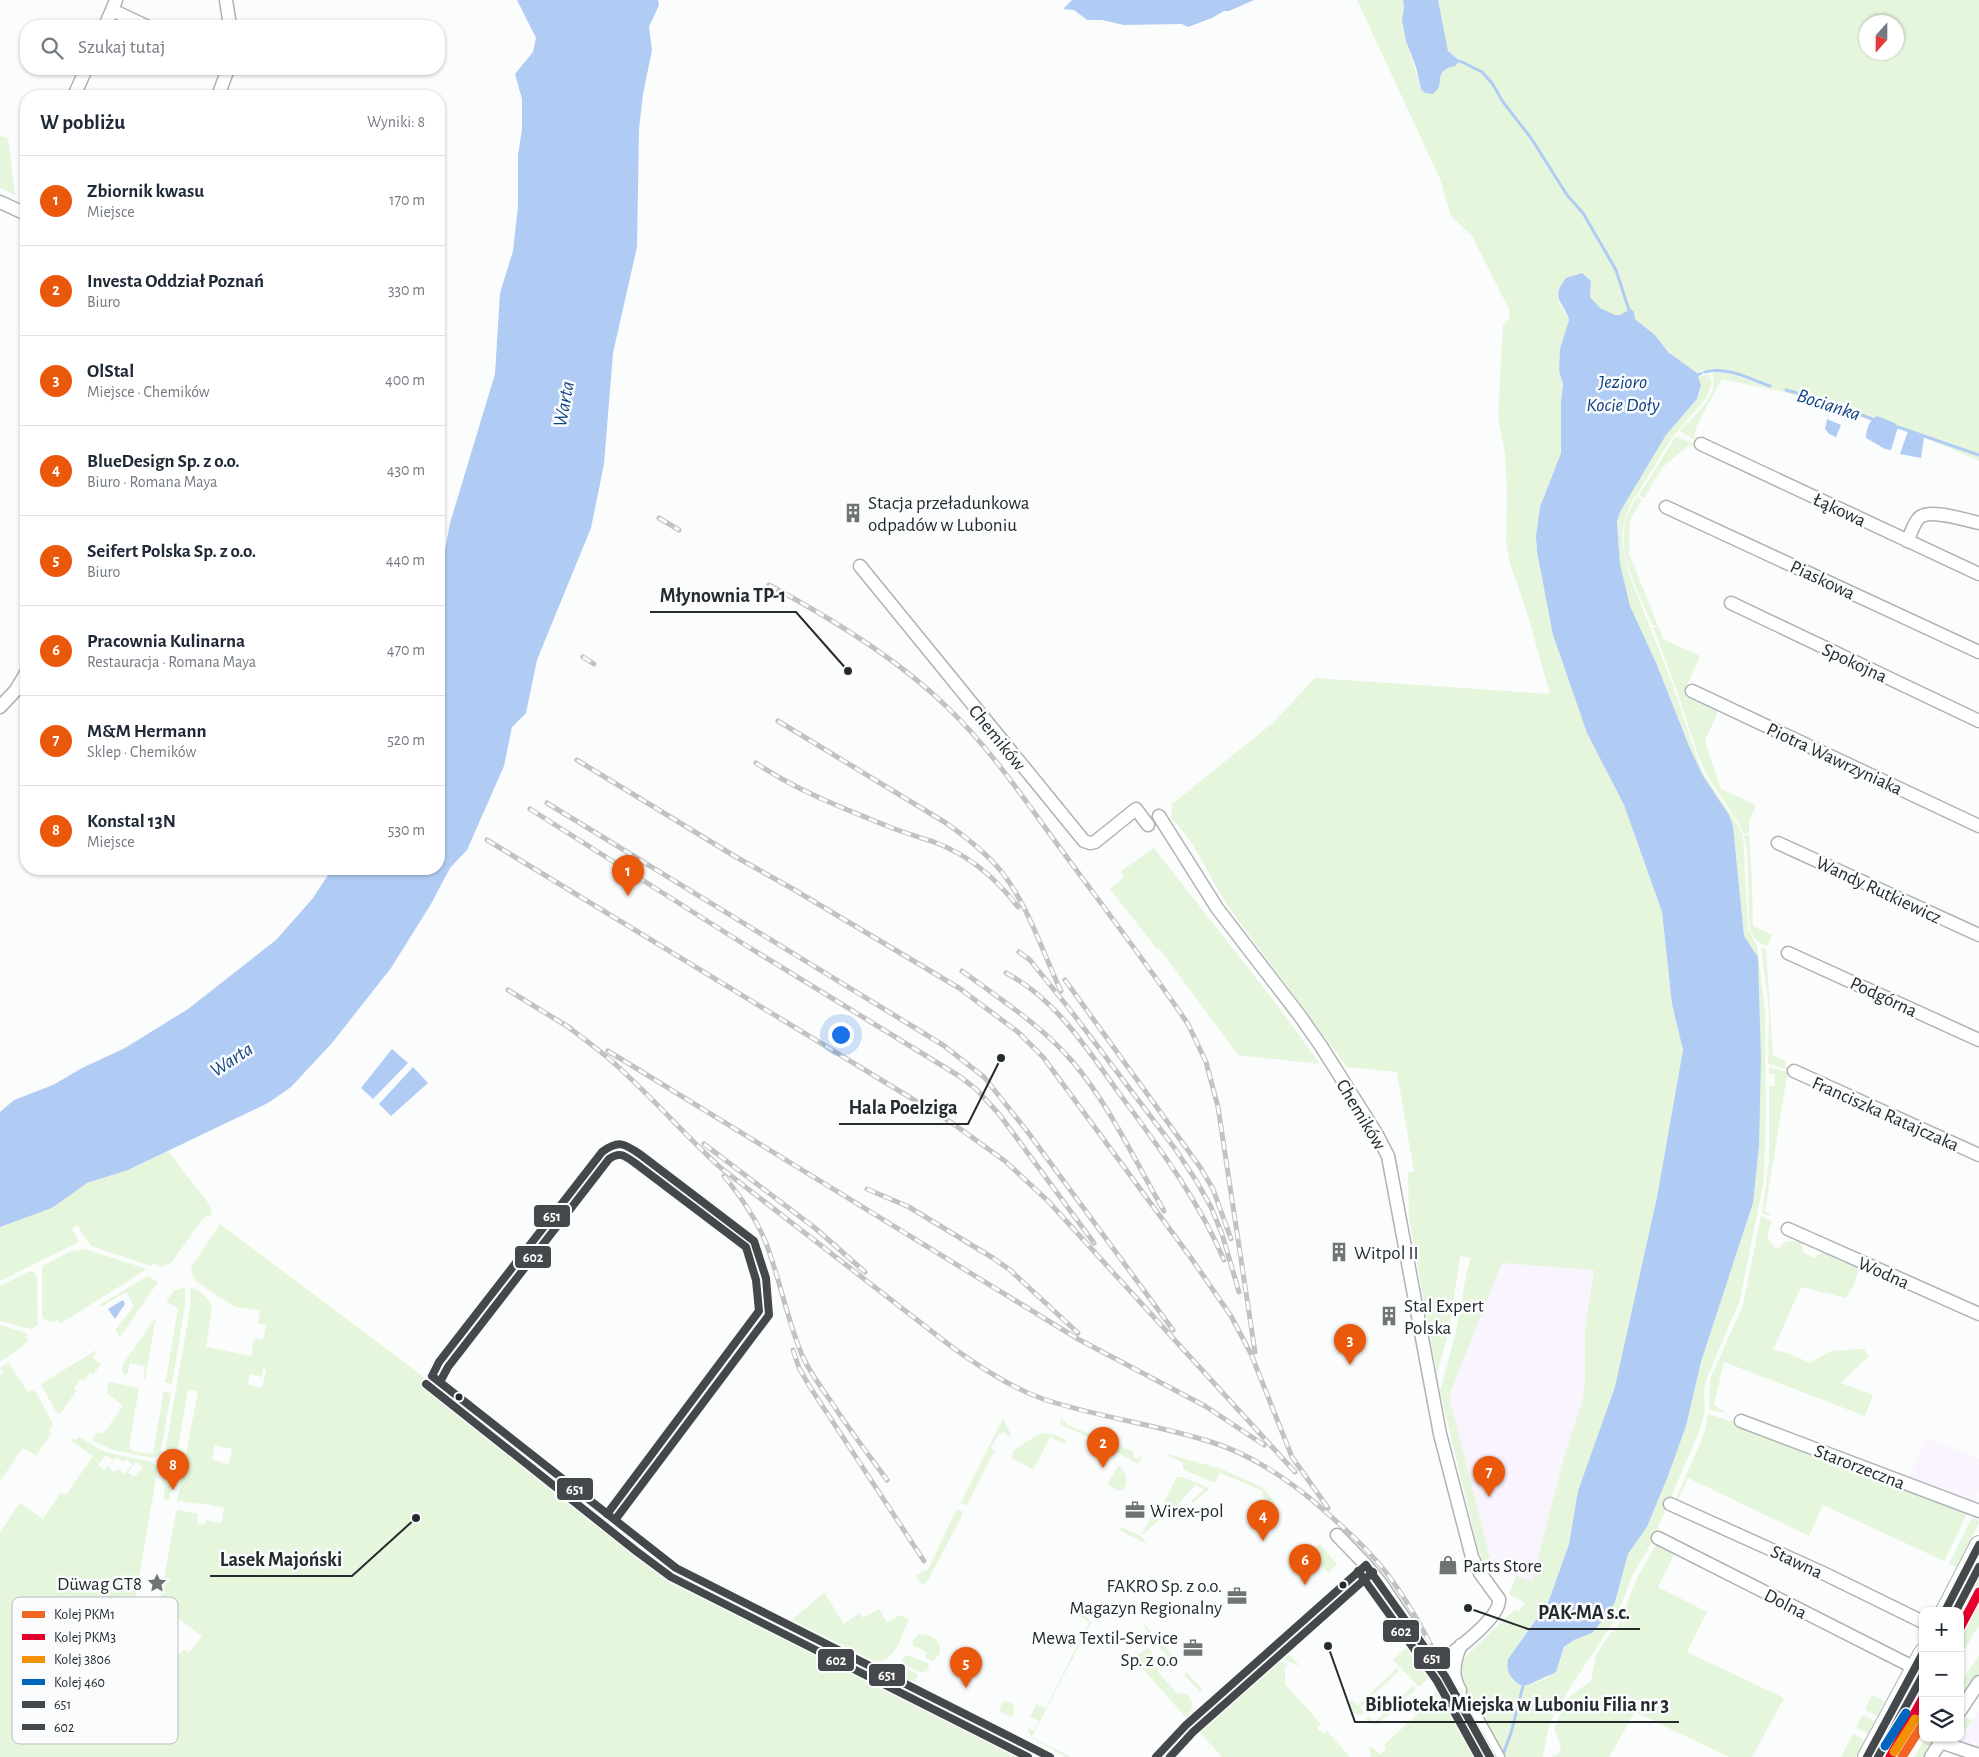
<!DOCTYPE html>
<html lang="pl">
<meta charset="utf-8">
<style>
body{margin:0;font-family:"Alegreya Sans",sans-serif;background:#f2f2f3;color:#1f2937}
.controls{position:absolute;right:15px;bottom:15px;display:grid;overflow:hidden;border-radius:10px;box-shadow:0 1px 4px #0004}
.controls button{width:45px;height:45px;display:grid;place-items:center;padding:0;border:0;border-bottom:1px solid #e0e1e3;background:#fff;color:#1f2937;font:25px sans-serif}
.compass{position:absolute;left:1859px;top:15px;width:45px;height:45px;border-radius:50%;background:#fff;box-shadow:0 1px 4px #0004;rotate:201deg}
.you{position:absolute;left:840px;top:1034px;width:18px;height:18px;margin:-12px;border:4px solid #fff;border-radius:50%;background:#1a73e8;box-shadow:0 0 0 8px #1a73e833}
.badge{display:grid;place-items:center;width:32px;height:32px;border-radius:50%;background:#ea580c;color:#fff;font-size:16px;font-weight:700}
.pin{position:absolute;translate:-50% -41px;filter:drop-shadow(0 1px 2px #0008)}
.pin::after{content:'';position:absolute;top:26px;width:18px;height:15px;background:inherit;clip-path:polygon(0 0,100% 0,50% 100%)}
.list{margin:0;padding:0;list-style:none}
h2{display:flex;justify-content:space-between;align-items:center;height:65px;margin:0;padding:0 20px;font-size:21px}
h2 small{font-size:16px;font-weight:400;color:#747a83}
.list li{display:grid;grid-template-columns:32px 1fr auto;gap:15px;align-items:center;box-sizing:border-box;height:90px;padding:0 20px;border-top:1px solid #e0e1e3}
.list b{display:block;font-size:19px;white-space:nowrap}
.list p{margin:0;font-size:16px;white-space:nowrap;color:#747a83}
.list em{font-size:16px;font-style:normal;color:#747a83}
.icon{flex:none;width:28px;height:28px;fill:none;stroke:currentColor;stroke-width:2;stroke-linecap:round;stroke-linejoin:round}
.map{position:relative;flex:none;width:1979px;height:1757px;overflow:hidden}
.search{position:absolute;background:#fff;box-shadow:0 1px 4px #0004;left:20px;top:20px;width:425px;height:55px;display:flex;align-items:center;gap:12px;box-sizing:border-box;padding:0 18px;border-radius:20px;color:#747a83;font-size:19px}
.panel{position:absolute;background:#fff;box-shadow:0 1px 4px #0004;left:20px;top:90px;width:425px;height:785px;border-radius:20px}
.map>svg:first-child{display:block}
.commercial{fill:#f9f4fd}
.green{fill:#e6f6dd;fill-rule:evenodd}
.water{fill:#b1ccf4}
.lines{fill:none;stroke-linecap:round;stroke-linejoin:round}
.stream{stroke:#b1ccf4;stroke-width:3}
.street-casing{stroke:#b0b2b4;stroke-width:15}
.secondary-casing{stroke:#b0b2b4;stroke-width:20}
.street{stroke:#feffff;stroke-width:12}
.secondary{stroke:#feffff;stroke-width:18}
.rail-casing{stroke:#c2c2c2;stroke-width:5}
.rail{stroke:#fafcfd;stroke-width:3;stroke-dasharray:9;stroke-linecap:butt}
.bus-1-casing{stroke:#fafcfd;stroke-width:11}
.bus-2-casing{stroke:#fafcfd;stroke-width:11}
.bus-1{stroke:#45484a;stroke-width:8}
.bus-2{stroke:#45484a;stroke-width:8}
.rail-1-casing{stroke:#fafcfd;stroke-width:12}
.rail-2-casing{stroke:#fafcfd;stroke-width:12}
.rail-3-casing{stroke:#fafcfd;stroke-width:12}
.rail-4-casing{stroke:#fafcfd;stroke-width:12}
.rail-1{stroke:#f26522;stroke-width:9}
.rail-2{stroke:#e4002b;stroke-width:9}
.rail-3{stroke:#f49002;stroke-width:9}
.rail-4{stroke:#0065bd;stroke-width:9}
.bus-dot{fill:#262a2d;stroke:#fafcfd;stroke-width:2}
.labels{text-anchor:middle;stroke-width:5;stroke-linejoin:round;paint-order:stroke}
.poi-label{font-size:19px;fill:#262a2d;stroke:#fafcfd;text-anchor:start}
.street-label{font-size:19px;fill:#262a2d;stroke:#fafcfd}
.water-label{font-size:20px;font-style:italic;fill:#124384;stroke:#fafcfd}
.key{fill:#fafcfd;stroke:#babdbf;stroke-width:1}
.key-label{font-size:14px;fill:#262a2d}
.leader{fill:none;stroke:#262a2d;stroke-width:2}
.callout-dot{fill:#262a2d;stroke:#fafcfd;stroke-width:2}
.callout-label{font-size:20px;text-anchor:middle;font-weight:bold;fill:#262a2d;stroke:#fafcfd;stroke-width:5;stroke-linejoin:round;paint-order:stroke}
.line-badge{stroke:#fafcfd;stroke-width:2}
.badge-label{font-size:14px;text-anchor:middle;font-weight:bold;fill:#fff}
</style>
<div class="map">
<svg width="1979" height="1757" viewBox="0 0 1979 1757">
<rect width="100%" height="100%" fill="#fbfcfc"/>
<path class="commercial" d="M1502,1263L1594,1270L1585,1328V1383L1582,1402L1564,1457L1532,1581L1493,1569L1449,1396Z
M1926,1438L1979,1459V1491L1972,1505L1908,1480Z
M1979,1712V1748L1957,1741L1960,1738Z"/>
<path class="green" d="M1357,0H1403C1405,10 1402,19 1403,29L1421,89H1438L1442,71L1445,68L1450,67L1457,58L1448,51L1438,0H1979V461L1921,436L1898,429L1895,423L1872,419L1871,420L1784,392L1722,379L1697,425L1694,440L1680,431C1693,416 1721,395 1712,373L1716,372L1731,374L1769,387L1770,384C1743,375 1725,365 1697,373L1668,352L1655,335L1635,319L1634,312L1629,310C1617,323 1597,309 1590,297L1591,286L1582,273C1570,275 1552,288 1559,303C1562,309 1567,313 1569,320L1560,349L1559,371L1563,384L1561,401V453L1540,507L1536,536L1537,552L1553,635L1587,733L1624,805L1662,912L1672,1004L1683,1050L1657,1197L1616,1387L1578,1491L1569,1544L1548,1603L1508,1659L1531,1685C1537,1681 1547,1679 1552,1674C1566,1660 1557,1644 1580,1638L1615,1602L1628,1554L1647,1527L1668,1476L1686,1426L1701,1362L1753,1203L1759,1146L1758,957L1744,937L1733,826L1703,776L1689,746L1657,665L1630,606L1620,565L1617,521L1620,512L1666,435L1697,399L1700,391L1698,377L1709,374L1712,383L1707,397L1672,438L1629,507L1622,532L1623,547L1629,574L1675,691L1697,758L1705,776L1738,825L1743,835L1748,928L1757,946L1765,1010L1766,1119L1764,1179L1740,1300L1707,1378L1704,1392L1705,1411L1699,1432L1658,1527L1656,1536L1633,1574L1616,1618L1570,1688L1553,1717L1548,1730L1543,1757H1504L1463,1688L1461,1684L1460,1666L1465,1657L1515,1609L1519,1612L1525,1603L1509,1594L1516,1576L1532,1581L1564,1457L1582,1402L1585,1383V1328L1594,1270L1502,1263L1449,1396L1493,1569C1483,1566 1481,1555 1477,1545L1440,1391L1455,1335L1467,1271L1471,1258L1460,1256L1449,1331L1437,1374L1409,1217L1408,1172H1414L1397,1072L1347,1067L1230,909C1208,877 1200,847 1171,818L1172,804L1273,723L1315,678L1550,694L1526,609L1510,564L1506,541L1507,492L1505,454L1498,417L1503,325L1509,319L1510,311L1472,236L1451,216L1440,179ZM1866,22H1896V52H1866Z
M0,136L8,138L15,195L0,188Z
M1676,436L1692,443L1702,451L1689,445L1663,467L1644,498L1639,495Z
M1637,496L1642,500L1630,520L1629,553L1658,626L1652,625C1640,594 1616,555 1626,521C1628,512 1633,504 1637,496Z
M1653,627H1659L1663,639L1700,656L1684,692L1719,709L1705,741L1721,789L1756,805L1749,822V833L1744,834L1739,824L1707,775L1699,758L1677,691Z
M1749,834L1752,878L1753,926L1772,935L1768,946L1758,942L1751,933L1749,921L1747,852L1744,836Z
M1154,848L1281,1010L1320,1064L1238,1055L1159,948L1157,949L1110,889L1124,877L1121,871Z
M1761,947L1766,949L1773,1055L1786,1061L1785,1066L1788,1067L1789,1070L1768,1064L1769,1010Z
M1769,1067L1787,1072V1076L1765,1212L1770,1214L1769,1216L1762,1213L1769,1160V1086H1775V1074H1769Z
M168,1151L209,1204L212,1211L210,1217L207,1215L202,1220L171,1263L162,1267L154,1263L151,1266L91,1246L77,1225L72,1229L79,1242L0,1281V1227L52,1208L87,1183L128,1170Z
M1761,1216L1772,1221L1767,1236L1775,1248L1779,1249L1782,1243L1792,1241L1801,1242L1804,1253L1815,1258L1823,1251L1860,1266L1854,1285L1846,1298L1801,1287L1773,1350L1788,1353L1810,1363L1831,1351L1864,1349L1869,1356L1841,1383L1873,1395L1865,1416L1724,1362L1714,1405L1726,1413L1709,1410L1710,1379L1743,1305Z
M220,1224L472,1413L497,1429L560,1481L588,1514L641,1560L663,1569L716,1598L1034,1757H0V1532L20,1503L43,1519L61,1492L66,1495L93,1456L70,1440L72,1438L75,1440L79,1437L105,1452L151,1462L158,1467L133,1613L175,1644L172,1646L171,1649L166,1657L172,1662L184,1649L189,1653L202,1636L178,1618L168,1632L146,1615V1613L148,1614L151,1604L149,1616L156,1620L160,1618L161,1596L176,1512L180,1510L198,1514L197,1523L205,1525L206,1520L222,1523L224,1508L200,1503L199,1504L182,1501L177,1502L198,1391L188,1390L169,1501L164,1499L165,1485L163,1484L162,1471L190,1308V1287C200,1291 210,1298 212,1309L206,1347L251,1356L254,1338L263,1340L266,1325L258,1323L260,1311L235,1307L197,1282L193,1277L191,1267ZM263,1369L266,1370L262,1388L248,1385L250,1374L262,1377ZM215,1445L232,1449L229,1464L212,1460ZM106,1455L113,1460L104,1470L98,1465ZM116,1457L123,1462L126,1459L133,1464L124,1474L117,1469L114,1472L108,1467ZM136,1462L143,1467L134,1477L128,1472Z
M85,1249L147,1269L60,1324L58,1320C51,1323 46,1323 42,1316V1266L71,1251Z
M30,1271L34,1272L37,1279L38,1325L31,1329L0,1321V1286Z
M148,1276L158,1282L120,1337L115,1330L134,1306L126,1292L101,1307L99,1305Z
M185,1287V1306L172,1384L164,1382L166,1379L178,1308L166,1302L174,1291Z
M156,1317L145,1379H143L145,1366L130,1363L127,1375H124L122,1369L123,1364Z
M0,1325L23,1332L27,1334L26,1338L29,1339L21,1348L0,1362Z
M98,1349L93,1358L101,1364L93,1375L90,1373L84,1381L80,1379L74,1388L77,1390L60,1414L56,1412L41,1384Z
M8,1362L28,1392L32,1390L36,1392L53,1424L49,1430L52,1433L36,1456L27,1450L22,1449L0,1481V1375L3,1374L0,1368Z
M110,1382L139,1388L129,1448L133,1451L151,1454L153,1453L163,1396V1392L171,1393L160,1455L153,1458L112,1450L92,1440L98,1431L103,1434L123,1406L107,1393V1387Z
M1708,1414L1740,1424L1966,1511V1516L1944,1561L1823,1505L1809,1536L1688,1478L1676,1504L1674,1503L1704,1434Z
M1003,1418L1011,1435L1008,1437L1005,1432L1001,1434L999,1433L991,1448L995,1450L967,1505L960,1504Z
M1061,1418L1069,1426L1095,1436V1440L1062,1425L1060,1422Z
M1044,1433L1053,1434L1066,1440L1064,1444L1050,1437L1033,1470L1012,1458L1013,1451L1037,1435Z
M1109,1441L1134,1452L1133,1457L1137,1459L1141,1455L1143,1456L1138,1464L1105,1446V1442Z
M1163,1453L1219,1468L1262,1487L1275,1502L1271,1505L1262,1495L1263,1491L1220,1473L1216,1481L1213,1482L1186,1471L1183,1468V1463Z
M1118,1466C1126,1471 1129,1481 1124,1489L1120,1491L1107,1485Z
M1177,1477H1182L1207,1487L1209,1489L1193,1503L1191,1501L1205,1489L1195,1485L1169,1515L1162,1506Z
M1156,1507L1163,1514V1517L1142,1535Z
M957,1509L962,1512V1516L927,1582L922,1585L916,1576L925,1570L927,1571Z
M1974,1518L1978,1520L1979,1523L1956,1567L1949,1564L1971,1519Z
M1118,1526L1141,1536L1147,1544L1121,1531Z
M1657,1543L1675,1553L1658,1587L1707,1612L1687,1652L1784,1698L1752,1757H1729L1635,1712L1609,1757H1552L1558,1754L1561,1746L1554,1729L1559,1716L1570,1696L1591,1681L1596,1655L1611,1632L1616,1631L1638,1576Z
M1320,1544L1337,1564L1328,1573L1308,1552Z
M1979,1558V1586L1960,1621V1611H1952Z
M824,1592L844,1624L860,1613L863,1618L879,1609L887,1622L900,1615L909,1619C902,1634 895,1665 874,1661L792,1620Z
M1979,1600V1626L1960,1656V1636Z
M1079,1605L1091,1623L1032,1737L1071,1757H1066L1032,1738L1027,1728L1034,1731L1039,1721L1030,1717L1036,1704L1046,1708L1089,1622L1078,1615Z
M1144,1624L1179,1662L1176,1665L1156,1644L1143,1625Z
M919,1634C926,1633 936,1638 940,1645V1653L933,1661L925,1658L927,1653L918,1647H914L912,1641Z
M1412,1646L1431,1673L1429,1677L1419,1687L1393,1660L1407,1647Z
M1149,1648L1156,1659L1158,1672L1178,1694H1187L1192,1701V1709L1186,1718L1133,1657Z
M1279,1653L1291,1656L1300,1666L1271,1655Z
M906,1655L928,1663L929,1666L927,1671L922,1673L903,1664L902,1660Z
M1979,1655V1673L1960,1702V1684Z
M1268,1658L1288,1664L1283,1670L1285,1672V1684L1321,1724L1317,1728L1323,1734L1327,1731L1350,1757H1222L1195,1727L1174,1746L1168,1757H1164L1190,1728Z
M1923,1667V1690L1885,1757H1875Z
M903,1668L918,1674L915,1683L906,1678Z
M1397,1668L1399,1671L1360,1707L1365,1713L1358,1715L1354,1713L1350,1705L1351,1699L1358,1705Z
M1186,1672L1203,1689L1200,1692L1184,1675Z
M1413,1686L1416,1689L1378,1724H1369L1366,1721L1368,1716L1374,1722Z
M1440,1688L1442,1690L1480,1757H1371L1369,1749L1372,1747L1380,1754L1386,1749L1384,1745L1436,1697L1433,1693Z
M1872,1695L1885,1701L1877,1716L1865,1710Z
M1005,1701C1015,1702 1017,1710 1011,1717L999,1711L1002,1703Z
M1923,1705V1716L1897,1757H1893Z
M1862,1715L1875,1721L1868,1734L1856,1728Z
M1964,1717L1973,1720L1960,1736V1723Z
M1853,1734L1863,1739L1864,1742L1856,1757H1841Z
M1926,1738H1937L1925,1757H1914Z"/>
<path class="water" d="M517,0H658L659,5L649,27L652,50L643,94L639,129L637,247L613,353L604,464L591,528L537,660L526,713L512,727L504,766L467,850L450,868L431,904L391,968L332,1043L291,1087L268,1103L128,1170L87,1183L52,1208L0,1227V1112L14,1100L53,1085L82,1068L125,1048L188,1009L276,940L313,898L332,869H439V582L450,523L495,374L500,293L513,251L518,206V155L522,129V99L515,74L533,52L536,38Z
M1072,0H1254L1229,11H1224L1212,18L1188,27L1182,24L1124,25L1102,20H1087L1074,10L1063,9Z
M1403,0H1438L1448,51L1460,61L1455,66C1430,71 1448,86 1432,94L1425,93L1421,89L1416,67L1406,41L1402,21L1404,7Z
M1582,273L1591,281L1590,297L1600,308L1615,315H1620L1631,309L1634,312L1635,319L1655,335L1668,352L1697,373L1705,372L1698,377L1701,385L1697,399L1666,435L1620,512L1617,521L1620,564L1630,606L1657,665L1689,746L1703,776L1729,815L1733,826L1744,936L1758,957L1761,1058L1759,1146L1753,1203L1701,1362L1686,1426L1668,1476L1647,1527L1628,1554L1615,1602L1608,1614L1592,1633L1574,1640L1564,1647L1556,1672C1551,1675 1546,1676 1541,1679C1531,1683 1523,1691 1514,1680C1507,1673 1507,1669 1508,1659L1548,1603L1569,1544L1578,1491L1615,1387L1657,1197L1683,1050L1672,1004L1662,912L1624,805L1587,733L1553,635L1537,552L1536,536L1540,507L1561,453V401L1563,384L1559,371L1560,349L1569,320C1564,301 1549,300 1566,278Z
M1877,416L1895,423L1898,427L1891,450L1885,449L1866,438C1866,431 1869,419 1877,416Z
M1827,419L1841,425L1836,437L1829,434L1825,429Z
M1908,431L1924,438L1921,458L1900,454Z
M392,1049L408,1063L373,1099L361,1088Z
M413,1067L428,1083L391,1116L379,1104Z
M123,1300L125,1304L115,1319L108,1309Z"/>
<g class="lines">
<path class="stream" d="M1460,61L1482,72L1492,83L1503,102L1531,138L1567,195L1583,213L1616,270L1629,310
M1705,372C1726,366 1750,379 1770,386
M1786,390L1822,400L1872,419
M1898,427L1979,455
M1502,1757L1511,1733L1523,1686"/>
<defs>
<path id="street" d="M116,0L112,10L146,26
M226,0L230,26
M105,26L112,10
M74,96L86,69
M218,96L228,69
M0,202L26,214
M1701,444L1979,574
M1666,507L1979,652
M1907,541C1911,534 1913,525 1918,519C1927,507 1965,520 1979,523
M860,566L1084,841L1090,843L1095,842L1136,809L1148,825
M1731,603L1979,721
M1692,691L1979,826
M0,707L16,690L26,673
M1159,816L1217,908L1300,1016L1321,1046L1376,1133L1388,1156L1440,1434L1472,1557L1480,1573L1499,1599C1501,1618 1451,1654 1436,1665
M1778,843L1979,935
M1788,953L1979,1040
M1794,1071L1979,1155
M1788,1229L1979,1314
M1741,1421L1979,1511
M1670,1504L1823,1573L1923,1622
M1337,1535L1366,1565L1382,1585L1431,1658L1474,1714L1498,1757
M1658,1538L1915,1668
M1460,1690C1451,1676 1454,1660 1461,1645
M1960,1711L1979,1682
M1940,1742L1979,1755
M1931,1757L1943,1738"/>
<path id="secondary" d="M1945,1611L1979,1545
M1867,1757L1923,1653"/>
</defs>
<use href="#street" class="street-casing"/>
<use href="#secondary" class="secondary-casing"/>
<use href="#street" class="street"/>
<use href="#secondary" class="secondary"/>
<defs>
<path id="rail" d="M659,518L679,530
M769,585C829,617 898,659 947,707C992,750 1026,802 1063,852C1105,909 1148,965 1188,1024L1206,1062L1218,1107L1255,1352
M583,657L594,664
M778,721L946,823C966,837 985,852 1001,871C1028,905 1042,951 1061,991
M577,760L736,857L793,889L959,988L1018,1032L1043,1057L1191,1258L1231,1316L1251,1354L1292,1457L1328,1508
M756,763C796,790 842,808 887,826C902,832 918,837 934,842C969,855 996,878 1018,907
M547,803L943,1045L984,1077L1027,1131L1173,1330
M530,809L742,943L959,1076L976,1089L999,1114L1094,1243
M487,840L952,1123L1005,1161L1048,1201L1295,1472
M1019,952L1030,960L1071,1011L1176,1150L1197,1182L1211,1207L1222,1234L1239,1292
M962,971C1000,999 1041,1025 1072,1061C1109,1104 1135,1161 1164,1211
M1006,973C1056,999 1087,1049 1119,1093C1158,1146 1198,1199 1224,1260
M1065,980L1200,1167L1213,1189L1231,1239
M508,990L570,1028
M564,1024C587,1041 610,1058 630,1078C661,1107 689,1139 721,1168L952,1347C980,1367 1010,1387 1043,1399C1097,1417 1154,1424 1208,1441C1249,1453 1285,1477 1318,1505C1342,1526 1365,1546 1385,1571C1407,1599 1423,1630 1440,1662C1458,1693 1476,1725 1494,1757
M608,1051L1078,1339L1205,1406L1264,1445
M704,1144L815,1228L865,1272
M724,1176C741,1197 756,1218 766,1243C780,1280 787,1319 802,1355C809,1371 820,1386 830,1400C848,1428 868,1454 887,1480
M867,1189L909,1207L993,1258L1010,1270L1078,1333
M793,1350L799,1368L810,1387L924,1561"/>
</defs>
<use href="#rail" class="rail-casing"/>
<use href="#rail" class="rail"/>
<defs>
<path id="bus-1" d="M432,1376L439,1362L602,1152C619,1139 625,1144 641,1155L754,1241L766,1278L769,1315L615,1520
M432,1376L676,1568L1050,1757
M1366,1565L1445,1676L1490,1757
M1945,1611L1979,1545
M1156,1757L1186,1725L1366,1565
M1867,1757L1923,1653"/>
<path id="bus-2" d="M441,1380L448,1367L609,1159C620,1151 625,1156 635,1163L746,1247L756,1280L759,1311L607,1514
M426,1384L636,1551L671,1577L1028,1757
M1358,1571L1437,1681L1479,1757
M1956,1611L1979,1567
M1170,1757L1193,1732L1373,1572
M1878,1757L1923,1675"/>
</defs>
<use href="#bus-1" class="bus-1-casing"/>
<use href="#bus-2" class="bus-2-casing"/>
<use href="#bus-1" class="bus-1"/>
<use href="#bus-2" class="bus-2"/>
<defs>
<path id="rail-1" d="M1902,1757L1923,1724"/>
<path id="rail-2" d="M1960,1628L1979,1592
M1890,1757L1923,1698"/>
<path id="rail-3" d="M1894,1752L1915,1719"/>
<path id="rail-4" d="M1885,1746L1906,1713"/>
</defs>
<use href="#rail-1" class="rail-1-casing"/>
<use href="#rail-2" class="rail-2-casing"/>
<use href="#rail-3" class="rail-3-casing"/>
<use href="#rail-4" class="rail-4-casing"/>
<use href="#rail-1" class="rail-1"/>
<use href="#rail-2" class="rail-2"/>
<use href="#rail-3" class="rail-3"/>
<use href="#rail-4" class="rail-4"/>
</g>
<defs>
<symbol id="building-bare" viewBox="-9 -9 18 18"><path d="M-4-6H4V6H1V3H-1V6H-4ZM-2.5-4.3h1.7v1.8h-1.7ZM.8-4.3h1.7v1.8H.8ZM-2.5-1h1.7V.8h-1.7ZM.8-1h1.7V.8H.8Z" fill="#717475" stroke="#fafcfd" stroke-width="2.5" paint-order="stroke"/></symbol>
<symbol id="office-bare" viewBox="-9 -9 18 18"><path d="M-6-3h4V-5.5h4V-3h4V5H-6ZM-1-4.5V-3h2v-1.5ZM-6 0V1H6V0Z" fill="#717475" stroke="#fafcfd" stroke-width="2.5" paint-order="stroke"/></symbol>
<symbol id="shop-bare" viewBox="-9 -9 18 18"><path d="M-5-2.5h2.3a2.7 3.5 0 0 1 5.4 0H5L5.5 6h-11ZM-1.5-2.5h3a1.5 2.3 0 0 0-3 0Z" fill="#717475" stroke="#fafcfd" stroke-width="2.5" paint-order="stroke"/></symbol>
<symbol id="sight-bare" viewBox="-9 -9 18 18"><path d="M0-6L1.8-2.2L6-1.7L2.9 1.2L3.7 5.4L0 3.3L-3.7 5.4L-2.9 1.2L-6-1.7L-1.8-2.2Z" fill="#717475" stroke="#fafcfd" stroke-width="2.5" paint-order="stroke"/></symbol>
</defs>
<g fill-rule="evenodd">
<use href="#building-bare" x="839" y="499" width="28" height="28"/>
<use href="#building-bare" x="1325" y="1238" width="28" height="28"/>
<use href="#building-bare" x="1375" y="1302" width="28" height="28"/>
<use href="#office-bare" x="1121" y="1496" width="28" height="28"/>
<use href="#shop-bare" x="1434" y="1551" width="28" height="28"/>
<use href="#sight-bare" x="143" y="1569" width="28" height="28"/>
<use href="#office-bare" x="1223" y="1582" width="28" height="28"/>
<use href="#office-bare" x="1179" y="1634" width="28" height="28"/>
</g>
<g class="bus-dot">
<circle cx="459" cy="1397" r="4.5"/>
<circle cx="1343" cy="1585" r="4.5"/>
</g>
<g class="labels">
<g class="poi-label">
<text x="868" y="509">Stacja przeładunkowa<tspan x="868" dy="22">odpadów w Luboniu</tspan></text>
<text x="1354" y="1259">Witpol II</text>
<text x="1404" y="1312">Stal Expert<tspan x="1404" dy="22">Polska</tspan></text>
<text x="1150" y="1517">Wirex-pol</text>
<text x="1463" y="1572">Parts Store</text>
<text x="142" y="1590" text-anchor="end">Düwag GT8</text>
<text x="1222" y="1592" text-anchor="end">FAKRO Sp. z o.o.<tspan x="1222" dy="22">Magazyn Regionalny</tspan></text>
<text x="1178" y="1644" text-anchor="end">Mewa Textil-Service<tspan x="1178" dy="22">Sp. z o.o</tspan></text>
</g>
<g class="street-label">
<text transform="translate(1840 509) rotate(25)" y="7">Łąkowa</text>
<text transform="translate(1823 579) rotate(25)" y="7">Piaskowa</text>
<text transform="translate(1855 662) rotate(25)" y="7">Spokojna</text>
<text transform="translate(998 737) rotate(51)" y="7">Chemików</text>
<text transform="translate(1835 758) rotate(25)" y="7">Piotra Wawrzyniaka</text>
<text transform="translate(1879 889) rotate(25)" y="7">Wandy Rutkiewicz</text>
<text transform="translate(1884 996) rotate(25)" y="7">Podgórna</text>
<text transform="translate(1886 1113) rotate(24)" y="7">Franciszka Ratajczaka</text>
<text transform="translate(1362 1114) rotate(59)" y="7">Chemików</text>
<text transform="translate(1884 1272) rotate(24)" y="7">Wodna</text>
<text transform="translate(1860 1466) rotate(21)" y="7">Starorzeczna</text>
<text transform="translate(1797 1561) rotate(25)" y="7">Stawna</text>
<text transform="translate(1786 1603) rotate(27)" y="7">Dolna</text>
</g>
<g class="water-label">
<text x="1623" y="388">Jezioro<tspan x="1623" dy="23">Kocie Doły</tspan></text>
<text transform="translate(563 404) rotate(-80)" y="7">Warta</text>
<text transform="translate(1829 404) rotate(18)" y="7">Bocianka</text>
<text transform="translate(231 1059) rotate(-33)" y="7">Warta</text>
</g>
</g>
<rect x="12" y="1597" width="166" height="147" rx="8" class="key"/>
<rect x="22" y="1611" width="23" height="7" fill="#f26522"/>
<rect x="22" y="1634" width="23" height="6" fill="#e4002b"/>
<rect x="22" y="1656" width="23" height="7" fill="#f49002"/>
<rect x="22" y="1679" width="23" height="6" fill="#0065bd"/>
<rect x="22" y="1701" width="23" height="7" fill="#45484a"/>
<rect x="22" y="1724" width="23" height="6" fill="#45484a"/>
<g class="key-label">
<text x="54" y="1619">Kolej PKM1</text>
<text x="54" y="1642">Kolej PKM3</text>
<text x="54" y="1664">Kolej 3806</text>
<text x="54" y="1687">Kolej 460</text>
<text x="54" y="1709">651</text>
<text x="54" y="1732">602</text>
</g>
<path class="leader" d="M848 671L796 612H650M1001 1058L968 1124H839M416 1518L352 1576H210M1468 1608L1528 1629H1640M1328 1646L1355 1722H1679"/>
<g class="callout-dot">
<circle cx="848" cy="671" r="5"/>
<circle cx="1001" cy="1058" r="5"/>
<circle cx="416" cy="1518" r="5"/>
<circle cx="1468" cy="1608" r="5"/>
<circle cx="1328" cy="1646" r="5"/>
</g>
<g class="callout-label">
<text x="723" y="602">Młynownia TP-1</text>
<text x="903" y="1114">Hala Poelziga</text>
<text x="281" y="1566">Lasek Majoński</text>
<text x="1584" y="1619">PAK-MA s.c.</text>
<text x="1517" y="1711">Biblioteka Miejska w Luboniu Filia nr 3</text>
</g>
<g class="line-badge">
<rect x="533" y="1204" width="38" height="24" rx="5" fill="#45484a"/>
<rect x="514" y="1245" width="38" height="24" rx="5" fill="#45484a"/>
<rect x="556" y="1477" width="38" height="24" rx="5" fill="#45484a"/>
<rect x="1382" y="1619" width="38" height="24" rx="5" fill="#45484a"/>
<rect x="1413" y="1646" width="38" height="24" rx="5" fill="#45484a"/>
<rect x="817" y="1648" width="38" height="24" rx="5" fill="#45484a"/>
<rect x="868" y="1663" width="38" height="24" rx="5" fill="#45484a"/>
</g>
<g class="badge-label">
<text x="552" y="1221">651</text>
<text x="533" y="1262">602</text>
<text x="575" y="1494">651</text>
<text x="1401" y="1636">602</text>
<text x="1432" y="1663">651</text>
<text x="836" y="1665">602</text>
<text x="887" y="1680">651</text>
</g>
</svg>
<div class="controls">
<button>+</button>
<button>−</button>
<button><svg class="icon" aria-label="layers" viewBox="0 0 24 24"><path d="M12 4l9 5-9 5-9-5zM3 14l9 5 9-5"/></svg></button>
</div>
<svg class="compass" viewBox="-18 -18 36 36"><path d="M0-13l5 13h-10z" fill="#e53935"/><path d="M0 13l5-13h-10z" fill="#747a83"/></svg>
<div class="you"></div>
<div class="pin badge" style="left:628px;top:896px">1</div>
<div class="pin badge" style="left:1103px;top:1468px">2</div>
<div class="pin badge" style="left:1350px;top:1365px">3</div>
<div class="pin badge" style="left:1263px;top:1541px">4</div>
<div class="pin badge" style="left:966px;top:1688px">5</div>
<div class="pin badge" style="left:1305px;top:1585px">6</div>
<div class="pin badge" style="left:1489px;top:1497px">7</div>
<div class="pin badge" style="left:173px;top:1490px">8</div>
<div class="search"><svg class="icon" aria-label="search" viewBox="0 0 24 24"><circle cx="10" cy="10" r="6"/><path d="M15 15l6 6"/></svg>Szukaj tutaj</div>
<section class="panel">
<h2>W pobliżu<small>Wyniki: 8</small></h2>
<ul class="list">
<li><span class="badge">1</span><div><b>Zbiornik kwasu</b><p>Miejsce</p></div><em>170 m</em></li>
<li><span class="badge">2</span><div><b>Investa Oddział Poznań</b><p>Biuro</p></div><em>330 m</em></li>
<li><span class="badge">3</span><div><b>OlStal</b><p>Miejsce · Chemików</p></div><em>400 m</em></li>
<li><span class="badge">4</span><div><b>BlueDesign Sp. z o.o.</b><p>Biuro · Romana Maya</p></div><em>430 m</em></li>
<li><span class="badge">5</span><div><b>Seifert Polska Sp. z o.o.</b><p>Biuro</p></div><em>440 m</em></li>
<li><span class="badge">6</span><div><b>Pracownia Kulinarna</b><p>Restauracja · Romana Maya</p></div><em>470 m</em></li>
<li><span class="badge">7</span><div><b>M&amp;M Hermann</b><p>Sklep · Chemików</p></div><em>520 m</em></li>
<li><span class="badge">8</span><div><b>Konstal 13N</b><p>Miejsce</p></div><em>530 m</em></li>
</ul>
</section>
</div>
